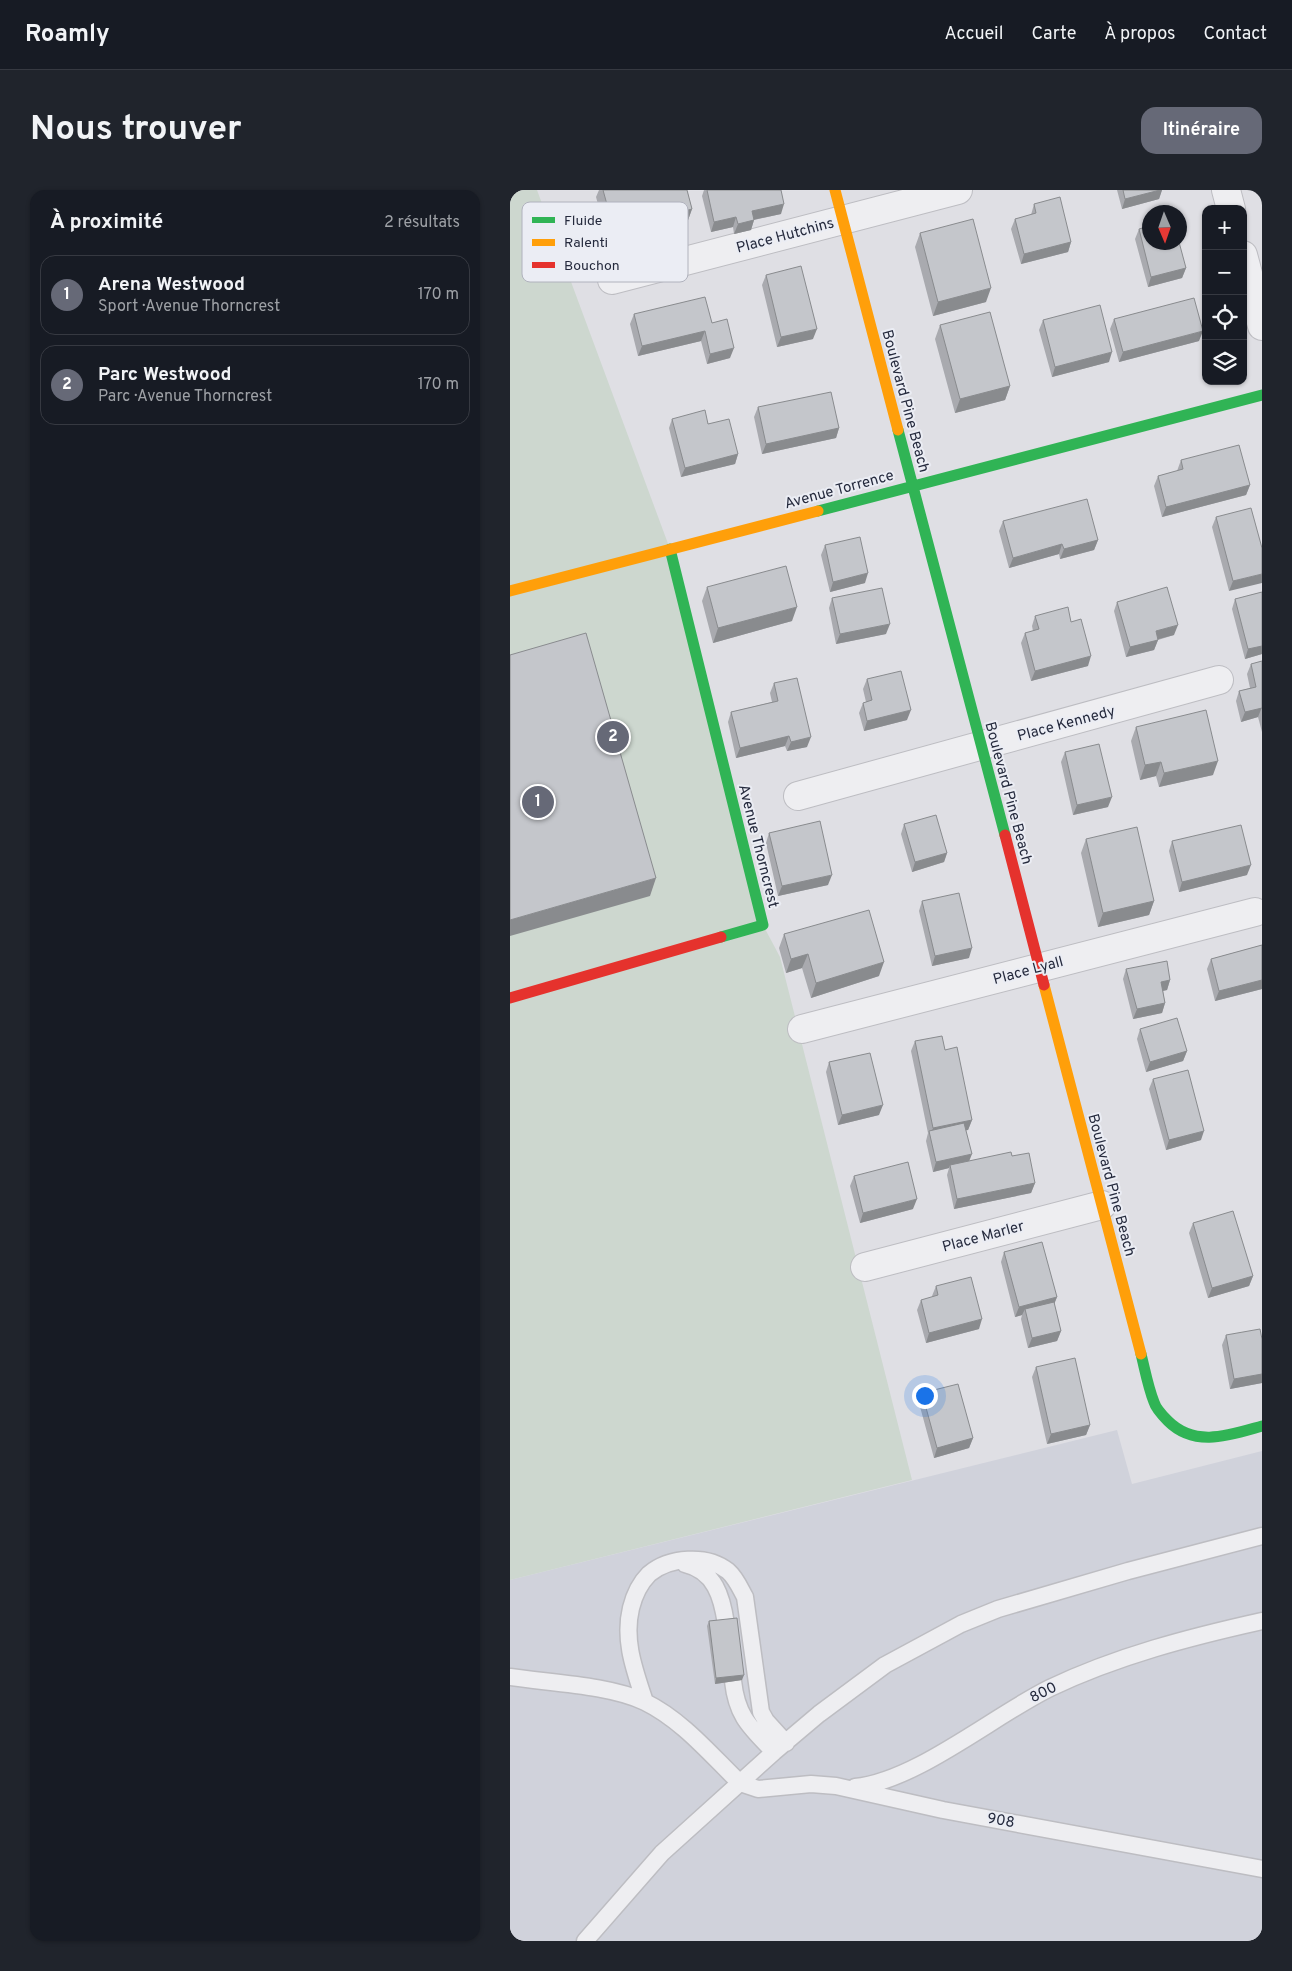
<!DOCTYPE html>
<html lang="fr">
<meta charset="utf-8">
<style>
body{margin:0;font-family:Overpass,sans-serif;background:#20242c;color:#f1f3f6}
.controls{position:absolute;right:15px;top:15px;display:grid;overflow:hidden;border-radius:10px;box-shadow:0 1px 4px #0004}
.controls button{width:45px;height:45px;display:grid;place-items:center;padding:0;border:0;border-bottom:1px solid #363941;background:#171b24;color:#f1f3f6;font:25px sans-serif}
.compass{position:absolute;left:632px;top:15px;width:45px;height:45px;border-radius:50%;background:#171b24;box-shadow:0 1px 4px #0004;rotate:178deg}
.you{position:absolute;left:414px;top:1205px;width:18px;height:18px;margin:-12px;border:4px solid #fff;border-radius:50%;background:#1a73e8;box-shadow:0 0 0 8px #1a73e833}
.badge{display:grid;place-items:center;width:32px;height:32px;border-radius:50%;background:#666977;color:#fff;font-size:16px;font-weight:700}
.pin{position:absolute;translate:-50% -50%;border:2px solid #fff;box-shadow:0 1px 5px #0006}
.list{margin:0;padding:0;list-style:none}
h2{display:flex;justify-content:space-between;align-items:center;height:65px;margin:0;padding:0 20px;font-size:21px}
h2 small{font-size:16px;font-weight:400;color:#9ea1a6}
.list li{display:grid;grid-template-columns:32px 1fr auto;gap:15px;align-items:center;box-sizing:border-box;height:80px;margin:0 10px 10px;padding:0 10px;border:1px solid #363941;border-radius:15px}
.list b{display:block;font-size:19px;white-space:nowrap}
.list p{margin:0;font-size:16px;white-space:nowrap;color:#9ea1a6}
.list em{font-size:16px;font-style:normal;color:#9ea1a6}
.icon{flex:none;width:28px;height:28px;fill:none;stroke:currentColor;stroke-width:2;stroke-linecap:round;stroke-linejoin:round}
.map{position:relative;flex:none;width:752px;height:1751px;overflow:hidden;border-radius:15px}
header{display:flex;align-items:center;gap:30px;box-sizing:border-box;height:70px;padding:0 25px;background:#171b24;border-bottom:1px solid #363941}
header strong{font-size:24px}
nav{display:flex;gap:28px;margin-inline-start:auto;font-size:18px}
.intro{display:flex;align-items:center;justify-content:space-between;box-sizing:border-box;height:120px;padding:0 30px}
h1{margin:0;font-size:35px}
.button{padding:12px 22px;border-radius:15px;background:#666977;color:#fff;font-size:18px;font-weight:700}
main{display:flex;gap:30px;padding:0 30px}
aside{flex:1;background:#171b24;border-radius:15px;box-shadow:0 1px 4px #0004}
.map>svg:first-child{display:block}
.built{fill:#d0d2db}
.green{fill:#cdd7cf}
.lines{fill:none;stroke-linecap:round;stroke-linejoin:round}
.lane-casing{stroke:#bdbdc2;stroke-width:19}
.street-casing{stroke:#bdbdc2;stroke-width:30}
.lane{stroke:#eeeef1;stroke-width:16}
.street{stroke:#eeeef1;stroke-width:28}
.fast{stroke:#30b455;stroke-width:11}
.slow{stroke:#ff9f0a;stroke-width:11}
.jam{stroke:#e5322d;stroke-width:11}
.wall{fill:#a9aaaf}
.shaded-wall{fill:#898b8e}
.building{fill:#c4c6cb;stroke:#898b8e}
.labels{text-anchor:middle;stroke-width:4;stroke-linejoin:round;paint-order:stroke}
.street-label{font-size:15px;fill:#252a3d;stroke:#ebedf4}
.key{fill:#ebedf4;stroke:#b0b2bd;stroke-width:1}
.key-label{font-size:14px;fill:#252a3d}
</style>
<header>
<strong>Roamly</strong>
<nav><a>Accueil</a><a>Carte</a><a>À propos</a><a>Contact</a></nav>
</header>
<div class="intro"><h1>Nous trouver</h1><a class="button">Itinéraire</a></div>
<main>
<aside>
<h2>À proximité<small>2 résultats</small></h2>
<ul class="list">
<li><span class="badge">1</span><div><b>Arena Westwood</b><p>Sport · Avenue Thorncrest</p></div><em>170 m</em></li>
<li><span class="badge">2</span><div><b>Parc Westwood</b><p>Parc · Avenue Thorncrest</p></div><em>170 m</em></li>
</ul>
</aside>
<div class="map">
<svg width="752" height="1751" viewBox="0 0 752 1751">
<rect width="100%" height="100%" fill="#dfdfe4"/>
<path class="built" d="M607,1240L622,1294L752,1261V1751H0V1390Z"/>
<path class="green" d="M0,0H27L160,359L253,735L270,767L402,1290L0,1390Z"/>
<g class="lines">
<defs>
<path id="lane" d="M175,1374C205,1381 212,1407 216,1434
M0,1487C39,1493 100,1495 135,1512C172,1530 201,1565 230,1593L248,1599L301,1594L326,1596L433,1620L752,1679
M223,1491C227,1527 240,1537 264,1562
M135,1512C125,1481 113,1451 121,1418C124,1406 130,1393 139,1384C159,1367 197,1364 218,1381C226,1388 230,1398 235,1407L251,1522L256,1531L276,1553
M345,1597C406,1591 483,1526 540,1498C607,1466 680,1447 752,1431
M75,1751L152,1663L264,1562L309,1524L375,1475L451,1434L488,1419L618,1381L752,1346"/>
<path id="street" d="M716,0L721,19
M733,65L752,136
M102,90L448,0
M288,606L709,490
M292,839L745,722
M355,1077L592,1015"/>
</defs>
<use href="#lane" class="lane-casing"/>
<use href="#street" class="street-casing"/>
<use href="#lane" class="lane"/>
<use href="#street" class="street"/>
<path class="fast" d="M388,240L495,645
M308,321L752,205
M160,359L253,735L211,747
M631,1164C635,1180 638,1197 644,1212C646,1219 653,1226 658,1231C685,1258 720,1245 752,1236"/>
<path class="slow" d="M325,0L388,240
M0,401L308,321
M534,795L631,1164"/>
<path class="jam" d="M495,645L534,795
M0,808L211,747"/>
</g>
<path class="wall" d="M89,0H177L182,19L177,33L99,54L86,7Z
M194,0H271V24L244,30L241,40L224,44L223,37L201,42L192,6Z
M607,0H652L649,9L612,19Z
M524,14L561,52L558,62L511,74L501,39L505,29L521,25Z
M629,39L676,78L672,88L638,97L625,49Z
M410,43L476,112L423,126L405,57Z
M256,85L303,149L267,157L252,95Z
M124,124L202,133L220,168L197,174L191,151L128,166L120,134Z
M604,129L689,151L609,172L600,139Z
M533,130L599,172L542,187L529,140Z
M430,135L500,196L495,210L445,223L425,149Z
M248,217L329,238L326,248L252,264L244,227Z
M162,229L198,234L228,264L225,274L171,287L159,238Z
M671,270L740,295L736,305L652,327L644,296L648,286L667,281Z
M706,327L752,358L719,401L702,337Z
M493,331L588,350L584,360L550,369L549,364L499,378L489,341Z
M315,355L355,393L320,402L311,365Z
M197,397L282,431L203,453L192,411Z
M752,402V464L735,469L722,419L725,409Z
M322,408L376,444L326,454L319,418Z
M607,412L664,445L648,450L644,460L616,467L604,421Z
M525,426L561,432L578,476L521,491L511,453L515,443L523,441L522,436Z
M752,471V542L748,527L731,532L726,511L729,501L740,498L737,484L741,474Z
M357,489L397,530L354,541L349,523L353,513L356,512L353,499Z
M264,493L297,557L277,561L275,556L226,568L218,532L221,522L262,512L260,503Z
M626,537L703,585L649,597L646,586L630,590L621,551Z
M555,562L598,617L563,625L551,572Z
M394,634L437,663L434,672L402,682L391,644Z
M259,643L318,695L268,706L256,653Z
M576,649L644,711L639,725L588,737L571,663Z
M662,651L737,685L669,702L659,661Z
M412,711L459,768L422,776L409,721Z
M274,744L369,786L301,808L292,778L276,783L269,758Z
M752,755V799L705,811L697,779L701,769Z
M616,779L660,790L657,800L653,801L655,813L652,823L623,829L613,789Z
M630,839L677,861L673,871L636,882L627,849Z
M405,851L435,860L462,930L458,940H456L459,971L502,966L525,993L521,1003L444,1019L437,985L439,978L423,982L416,951L418,943L401,861Z
M319,872L369,925L328,935L316,882Z
M643,889L691,950L656,960L639,899Z
M344,986L403,1019L350,1033L340,996Z
M683,1033L743,1086L739,1096L698,1108L679,1043Z
M494,1062L547,1107L544,1114L551,1141L547,1151L518,1158L511,1129L512,1125L505,1127L491,1072Z
M426,1096L469,1139L416,1153L407,1120L411,1110L423,1107L422,1106Z
M716,1145L752,1149V1193L720,1199L712,1155Z
M526,1177L580,1235L576,1245L537,1254L522,1187Z
M412,1203L463,1248L459,1258L424,1268L409,1213Z
M199,1431L232,1490L205,1494L197,1436Z"/>
<path class="shaded-wall" d="M650,0H652L649,9L612,19L615,9Z
M274,14L271,24L238,31L242,21Z
M182,19L177,33L99,54L104,40Z
M226,27L223,37L201,42L204,32Z
M244,30L241,40L224,44L228,34Z
M561,52L558,62L511,74L514,64Z
M676,78L672,88L638,97L641,87Z
M481,98L476,112L423,126L428,112Z
M307,139L303,149L267,157L271,147Z
M195,141L191,151L128,166L132,156Z
M693,141L689,151L609,172L613,162Z
M224,158L220,168L197,174L200,164Z
M602,162L599,172L542,187L545,177Z
M500,196L495,210L445,223L450,209Z
M329,238L326,248L252,264L256,254Z
M228,264L225,274L171,287L175,278Z
M740,295L736,305L652,327L656,317Z
M588,350L584,360L550,369L554,359Z
M552,354L549,364L499,378L503,368Z
M358,383L355,393L320,402L323,392Z
M752,384V393L719,401L723,391Z
M287,417L282,431L203,453L208,438Z
M380,434L376,444L326,454L330,444Z
M668,435L664,445L645,450H648L644,460L616,467L620,457L646,441Z
M752,456V464L735,469L738,459Z
M581,466L578,476L521,491L525,481Z
M752,517L748,527L731,532L735,522Z
M401,520L397,530L354,541L357,531Z
M279,546L275,556L226,568L230,558Z
M301,547L297,557L277,561L281,552Z
M708,571L703,585L649,597L654,583Z
M651,572L646,586L630,590L635,575Z
M602,607L598,617L563,625L567,615Z
M437,663L434,672L402,682L405,672Z
M741,675L737,685L669,702L672,692Z
M322,685L318,695L268,706L272,696Z
M146,688L140,706L0,746V730Z
M644,711L639,725L588,737L593,723Z
M462,758L459,768L422,776L425,766Z
M298,764L292,778L276,783L281,769Z
M374,772L369,786L301,808L306,793Z
M660,790L657,800L647,802L651,792Z
M752,790V799L705,811L709,801Z
M655,813L652,823L623,829L627,819Z
M677,861L673,871L636,882L640,872Z
M373,915L369,925L328,935L332,925Z
M462,930L458,940L421,948L420,946L423,938Z
M694,941L691,950L656,960L659,950Z
M462,964L458,974L440,975L439,978L423,982L426,972Z
M525,993L521,1003L444,1019L447,1009Z
M407,1009L403,1019L350,1033L353,1023Z
M743,1086L739,1096L698,1108L702,1098Z
M547,1107L543,1117L515,1119L512,1125L505,1127L509,1117Z
M472,1129L469,1139L416,1153L419,1143Z
M551,1141L547,1151L518,1158L522,1148Z
M752,1184V1193L720,1199L724,1189Z
M580,1235L576,1245L537,1254L541,1244Z
M463,1248L459,1258L424,1268L427,1258Z
M234,1485L232,1490L205,1494L206,1488Z"/>
<path class="building" d="M93,0H177L182,19L104,40Z
M197,0H271L274,14L242,21L244,30L228,34L226,27L204,32Z
M613,0H650L615,9Z
M550,7L561,52L514,64L505,29L526,23L524,14Z
M463,29L481,98L428,112L410,43Z
M640,36V52H669L676,78L641,87L629,39Z
M291,76L307,139L271,147L256,85Z
M195,107L202,133L217,129L224,158L200,164L195,141L132,156L124,124Z
M684,108L693,141L613,162L604,129Z
M590,115L602,162L545,177L533,130Z
M480,122L500,196L450,209L430,135Z
M321,202L329,238L256,254L248,217Z
M195,220L198,234L219,229L228,264L175,278L162,229Z
M729,255L740,295L656,317L648,286L673,279L671,270Z
M577,309L588,350L554,359L552,354L503,368L493,331Z
M741,318L752,358V384L723,391L706,327Z
M350,347L358,383L323,392L315,355Z
M276,376L287,417L208,438L197,397Z
M657,397L668,435L646,441L648,450L620,457L607,412Z
M372,398L380,434L330,444L322,408Z
M752,402V456L738,459L725,409Z
M558,417L561,432L571,429L581,466L525,481L515,443L529,439L525,426Z
M76,443L146,688L0,730V465Z
M752,471V518L735,522L729,501L746,497L741,474Z
M391,481L401,520L357,531L353,513L362,510L357,489Z
M287,488L301,547L281,552L279,546L230,558L221,522L268,511L264,493Z
M696,520L708,571L654,583L651,572L635,575L626,537Z
M589,554L602,607L567,615L555,562Z
M426,625L437,663L405,672L394,634Z
M310,631L322,685L272,696L259,643Z
M731,635L741,675L672,692L662,651Z
M627,637L644,711L593,723L576,649Z
M449,703L462,758L425,766L412,711Z
M359,720L374,772L306,793L298,764L281,769L274,744Z
M752,755V790L709,801L701,769Z
M657,771L660,790L651,792L655,813L627,819L616,779Z
M667,828L677,861L640,872L630,839Z
M432,846L435,860L447,857L462,930L423,938L405,851Z
M360,863L373,915L332,925L319,872Z
M678,880L694,941L659,950L643,889Z
M454,933L462,964L426,972L419,941Z
M501,962L502,966L519,963L525,993L447,1009L440,975Z
M398,972L407,1009L353,1023L344,986Z
M723,1021L743,1086L702,1098L683,1033Z
M532,1052L547,1107L509,1117L494,1062Z
M461,1087L472,1129L419,1143L411,1110L428,1105L426,1096Z
M544,1112L551,1141L522,1148L515,1119Z
M750,1139L752,1149V1184L724,1189L716,1145Z
M565,1168L580,1235L541,1244L526,1177Z
M448,1194L463,1248L427,1258L412,1203Z
M227,1428L234,1485L206,1488L199,1431Z"/>
<g class="labels">
<g class="street-label">
<text transform="translate(275 45) rotate(-15)" y="5">Place Hutchins</text>
<text transform="translate(396 211) rotate(75)" y="5">Boulevard Pine Beach</text>
<text transform="translate(329 299) rotate(-15)" y="5">Avenue Torrence</text>
<text transform="translate(556 533) rotate(-15)" y="5">Place Kennedy</text>
<text transform="translate(499 603) rotate(75)" y="5">Boulevard Pine Beach</text>
<text transform="translate(249 656) rotate(76)" y="5">Avenue Thorncrest</text>
<text transform="translate(518 780) rotate(-15)" y="5">Place Lyall</text>
<text transform="translate(602 995) rotate(75)" y="5">Boulevard Pine Beach</text>
<text transform="translate(473 1046) rotate(-15)" y="5">Place Marler</text>
<text transform="translate(533 1502) rotate(-27)" y="5">800</text>
<text transform="translate(491 1630) rotate(10)" y="5">908</text>
</g>
</g>
<rect x="12" y="12" width="166" height="80" rx="8" class="key"/>
<rect x="22" y="27" width="23" height="6" fill="#30b455"/>
<rect x="22" y="49" width="23" height="7" fill="#ff9f0a"/>
<rect x="22" y="72" width="23" height="6" fill="#e5322d"/>
<g class="key-label">
<text x="54" y="35">Fluide</text>
<text x="54" y="57">Ralenti</text>
<text x="54" y="80">Bouchon</text>
</g>
</svg>
<div class="controls">
<button>+</button>
<button>−</button>
<button><svg class="icon" aria-label="locate" viewBox="0 0 24 24"><circle cx="12" cy="12" r="6"/><path d="M12 2v4M12 18v4M2 12h4M18 12h4"/></svg></button>
<button><svg class="icon" aria-label="layers" viewBox="0 0 24 24"><path d="M12 4l9 5-9 5-9-5zM3 14l9 5 9-5"/></svg></button>
</div>
<svg class="compass" viewBox="-18 -18 36 36"><path d="M0-13l5 13h-10z" fill="#e53935"/><path d="M0 13l5-13h-10z" fill="#9ea1a6"/></svg>
<div class="you"></div>
<div class="pin badge" style="left:28px;top:612px">1</div>
<div class="pin badge" style="left:103px;top:547px">2</div>
</div>
</main>
